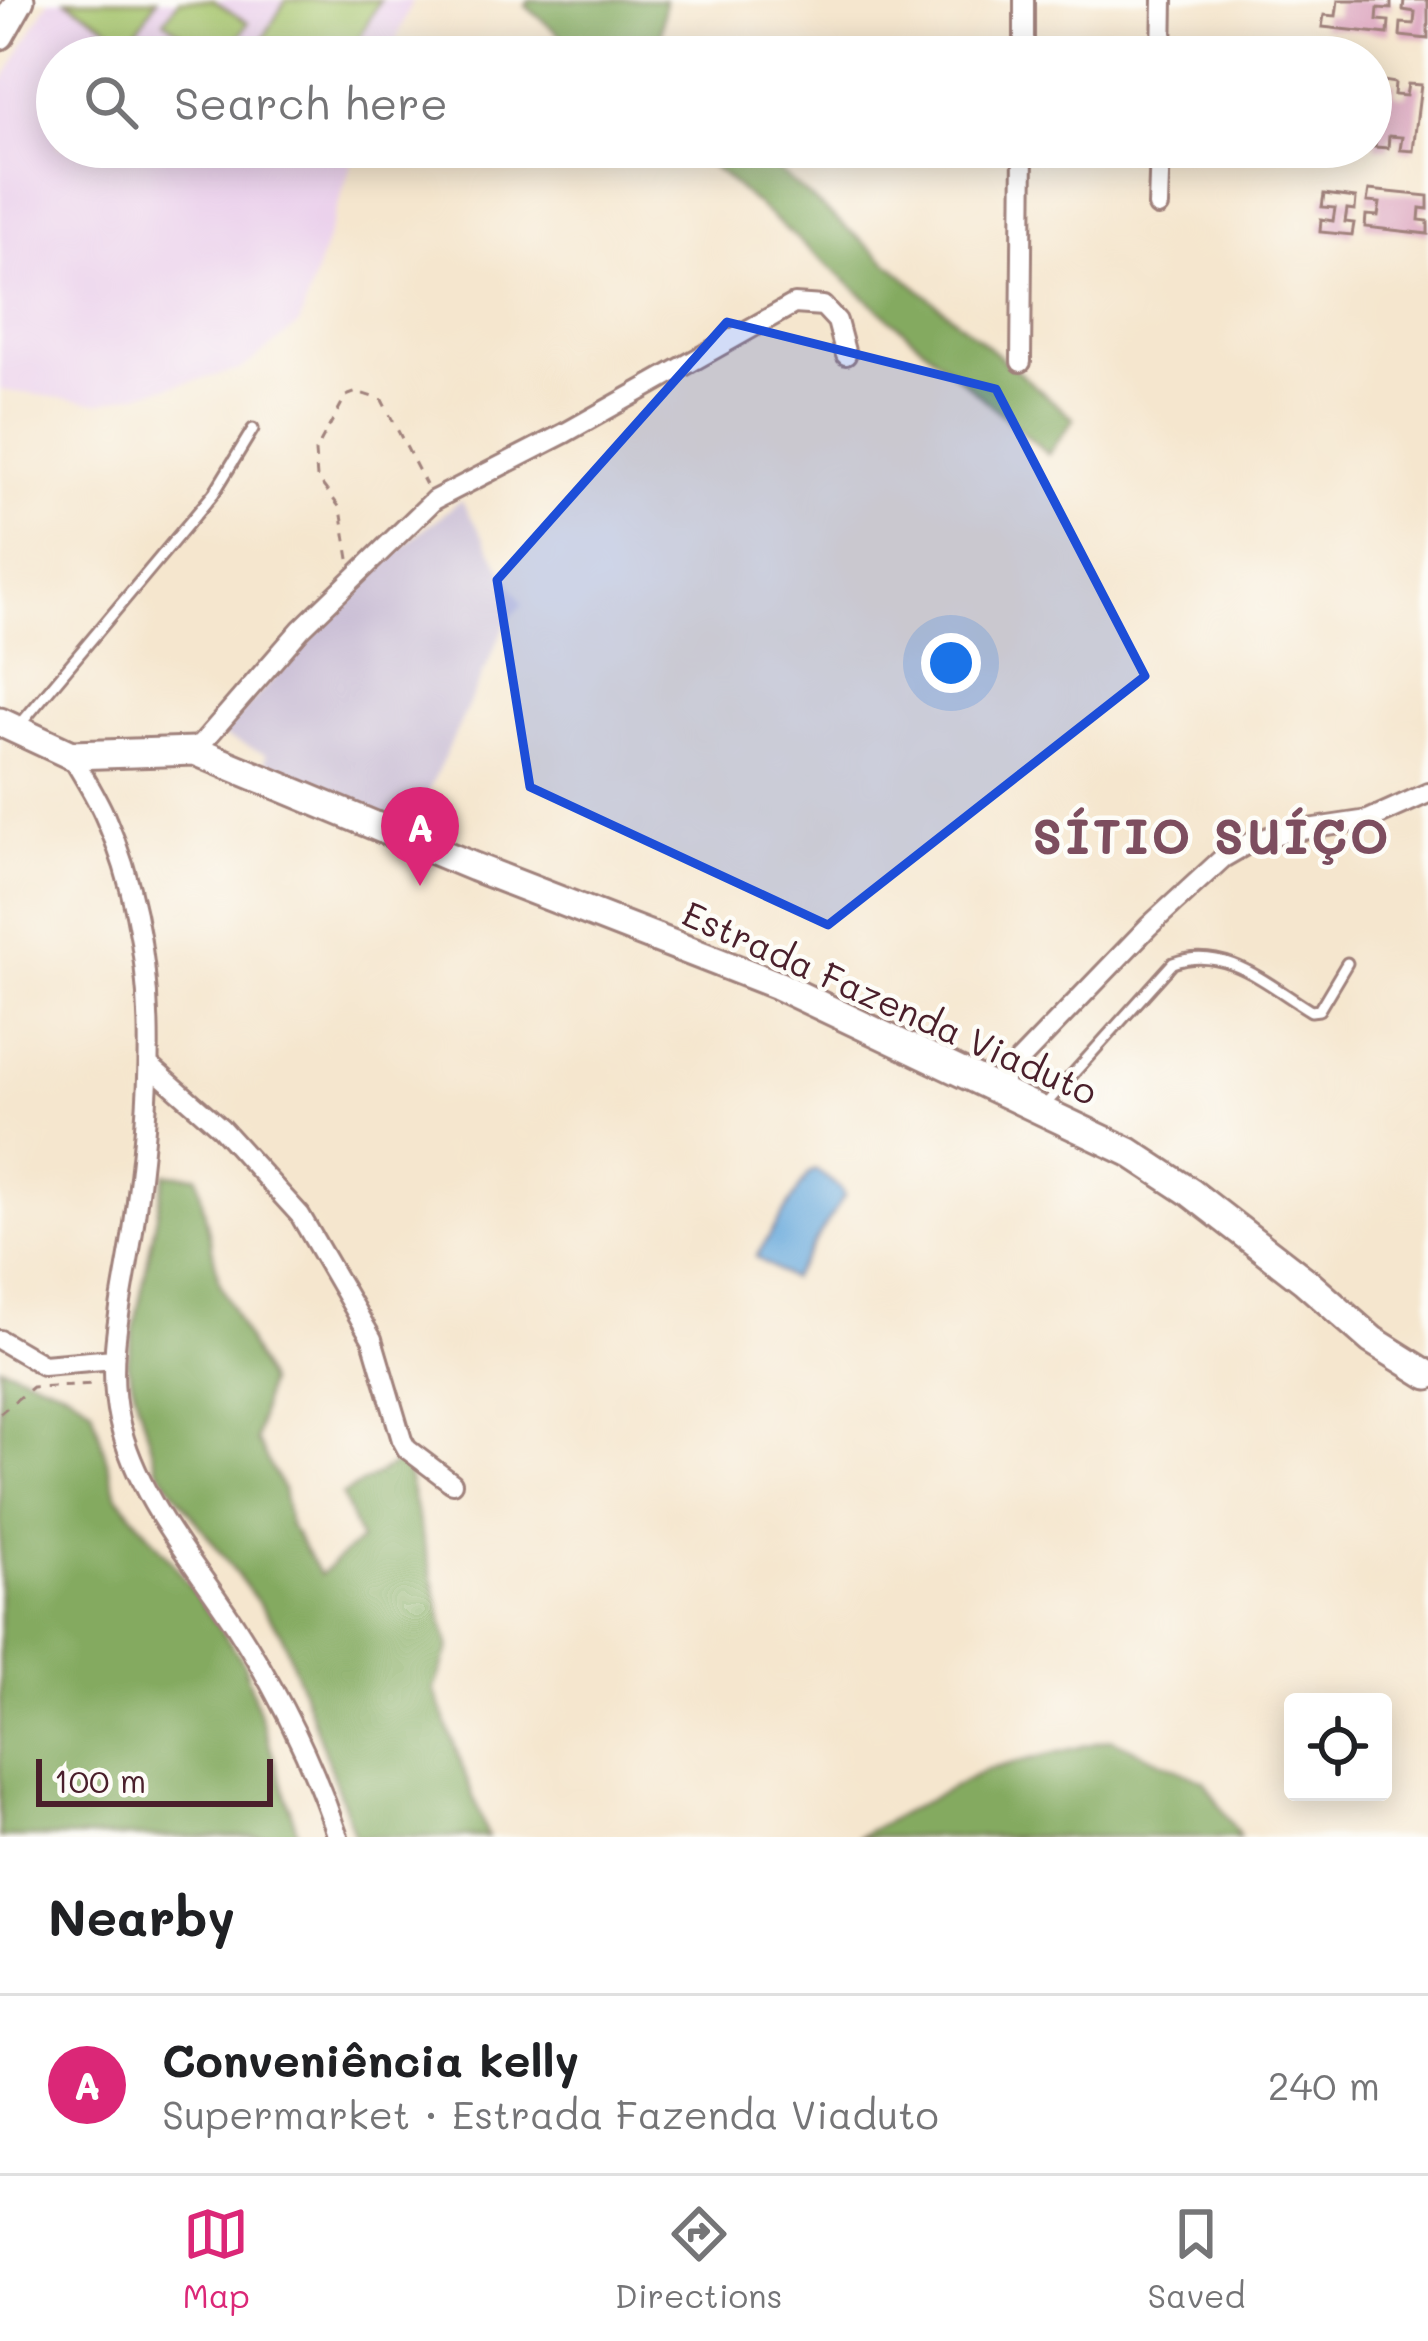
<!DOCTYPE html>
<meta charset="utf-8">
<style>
body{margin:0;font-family:Mali,sans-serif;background:#f6f6f6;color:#202124}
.controls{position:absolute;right:36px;bottom:36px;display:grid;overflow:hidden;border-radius:12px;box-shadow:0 6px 30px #0003}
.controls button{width:108px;height:108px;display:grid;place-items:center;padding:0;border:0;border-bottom:3px solid #e0e0e0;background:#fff;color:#202124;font:60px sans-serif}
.scale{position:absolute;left:36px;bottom:30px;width:237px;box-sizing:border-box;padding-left:12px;border:6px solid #4a1f2b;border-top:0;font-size:33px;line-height:42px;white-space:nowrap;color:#4a1f2b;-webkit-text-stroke:9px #fdfcf7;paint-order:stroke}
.you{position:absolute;left:951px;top:663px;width:42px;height:42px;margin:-30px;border:9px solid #fff;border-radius:50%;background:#1a73e8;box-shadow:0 0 0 18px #1a73e833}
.badge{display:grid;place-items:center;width:78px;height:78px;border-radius:50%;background:#db2777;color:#fff;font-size:39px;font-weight:700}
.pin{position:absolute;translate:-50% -99px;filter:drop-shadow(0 3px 6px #0008)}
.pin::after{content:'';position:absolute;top:63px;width:42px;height:36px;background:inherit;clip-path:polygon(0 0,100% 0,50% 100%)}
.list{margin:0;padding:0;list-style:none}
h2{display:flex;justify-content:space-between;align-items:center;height:156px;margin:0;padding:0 48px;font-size:51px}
h2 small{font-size:39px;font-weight:400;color:#757577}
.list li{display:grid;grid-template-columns:78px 1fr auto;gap:36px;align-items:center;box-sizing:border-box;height:180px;padding:0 48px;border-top:3px solid #e0e0e0}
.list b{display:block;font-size:45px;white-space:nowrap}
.list p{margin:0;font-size:39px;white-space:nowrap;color:#757577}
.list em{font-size:39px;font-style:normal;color:#757577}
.icon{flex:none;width:66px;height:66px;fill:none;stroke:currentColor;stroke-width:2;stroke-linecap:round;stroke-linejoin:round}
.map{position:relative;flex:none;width:1428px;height:1837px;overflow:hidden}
.search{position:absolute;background:#fff;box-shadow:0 6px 30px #0003;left:36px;right:36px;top:36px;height:132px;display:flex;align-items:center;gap:30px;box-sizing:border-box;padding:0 42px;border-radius:66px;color:#757577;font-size:45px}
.sheet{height:336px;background:#fff}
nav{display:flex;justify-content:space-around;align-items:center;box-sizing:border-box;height:168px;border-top:3px solid #e0e0e0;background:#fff;font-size:33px;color:#757577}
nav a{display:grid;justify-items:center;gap:6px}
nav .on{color:#db2777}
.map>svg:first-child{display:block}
.built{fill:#ebd1ec}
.industrial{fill:#cbbfd6}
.green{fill:#a6c56d;stroke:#78724c;stroke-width:3}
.forest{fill:#84aa60;stroke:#676446;stroke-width:3}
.water{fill:#67a9db;stroke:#586483;stroke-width:3}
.building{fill:#dda6bf}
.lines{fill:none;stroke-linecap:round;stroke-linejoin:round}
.lane-casing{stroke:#a0827c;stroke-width:15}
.street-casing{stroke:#a0827c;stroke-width:24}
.secondary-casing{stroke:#a0827c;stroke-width:33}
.path{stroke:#a0827c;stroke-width:3;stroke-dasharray:9 9;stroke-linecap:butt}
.lane{stroke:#fff;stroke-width:9}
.street{stroke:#fff;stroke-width:18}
.secondary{stroke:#fff;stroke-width:27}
.marked{fill:#1d4ed8;fill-opacity:0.2;stroke:#1d4ed8;stroke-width:9;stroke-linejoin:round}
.labels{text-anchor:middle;stroke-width:9;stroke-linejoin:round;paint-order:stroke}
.street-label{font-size:36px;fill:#4a1f2b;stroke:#fdfcf7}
.district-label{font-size:48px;font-weight:bold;letter-spacing:3px;fill:#7d4e5f;stroke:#fdfcf7}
</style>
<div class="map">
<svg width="1428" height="1837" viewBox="0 0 1428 1837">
<rect width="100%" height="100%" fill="#fdfcf7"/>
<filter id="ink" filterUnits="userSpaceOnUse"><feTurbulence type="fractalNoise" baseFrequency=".00833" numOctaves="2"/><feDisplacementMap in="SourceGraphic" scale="24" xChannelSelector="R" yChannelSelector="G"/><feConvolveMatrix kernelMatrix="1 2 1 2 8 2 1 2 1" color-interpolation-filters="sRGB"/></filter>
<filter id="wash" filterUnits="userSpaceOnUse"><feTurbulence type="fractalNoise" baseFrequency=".004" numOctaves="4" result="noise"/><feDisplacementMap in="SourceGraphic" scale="48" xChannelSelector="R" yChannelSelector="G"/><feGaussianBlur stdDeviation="2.7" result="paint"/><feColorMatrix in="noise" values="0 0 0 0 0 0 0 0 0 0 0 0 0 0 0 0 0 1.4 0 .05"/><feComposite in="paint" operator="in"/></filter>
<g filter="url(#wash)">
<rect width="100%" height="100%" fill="#f5e6ce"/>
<path class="built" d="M49,0H413L389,57H57V147H357L299,325L240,370L99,403L0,390V86Z"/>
<path class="industrial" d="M461,500L523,604L507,622L410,831L265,767L266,754L220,735L386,560Z"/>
<path class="green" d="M66,0H157L130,41Z
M179,0H213L248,23L225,57H217L164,21Z
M286,0H380L349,57H285L261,42Z"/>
<path class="forest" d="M529,0H665L658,57H585L526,6Z
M690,147H750L1074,419L1048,454Z
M165,1174L197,1176L219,1281L267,1382L256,1440L283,1489L289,1524L320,1575L360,1540L342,1495L404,1459L449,1649L434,1689L488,1837H355L282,1634L157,1468L127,1364Z
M0,1366L69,1392L92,1408L117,1496L173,1563L243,1662L299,1837H0Z
M1111,1739L1204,1781L1240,1837H857L986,1770Z"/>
<path class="water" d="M816,1170L841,1189L844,1196L791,1279L756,1257L809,1173Z"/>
<g id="blocks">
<path class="building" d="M1338,0H1391V9L1378,8L1377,20L1389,21L1388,34L1322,27L1324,15L1336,16Z
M1404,0H1428V39L1400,36L1401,23L1414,24L1415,12L1403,10Z
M1383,81L1395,83L1394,95L1406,96L1408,84L1421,85L1413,151L1400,150L1402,137L1389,136L1388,148L1375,147Z
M1369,190L1428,196V209L1420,208L1419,220L1428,221V234L1365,227L1366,215L1378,216L1380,203L1367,202Z
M1324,194L1356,198L1355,210L1347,209L1345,222L1354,223L1352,235L1320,232L1321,219L1333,221L1335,208L1322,207Z"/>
</g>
</g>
<g filter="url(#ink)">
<use href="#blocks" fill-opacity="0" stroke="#a0827c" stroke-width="3"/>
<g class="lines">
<defs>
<path id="lane" d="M18,727L214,493L253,429
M1045,1105L1173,963C1225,944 1268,985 1311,1011L1319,1010L1347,963"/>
<path id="street" d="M1024,57V0
M1162,57L1163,0
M1158,206L1160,147
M1021,362L1023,147
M195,751L301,629L434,500L565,433L794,304L823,306L837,321L846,355
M71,755C83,776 97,797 106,819C163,949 153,1093 133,1231C124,1293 105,1358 119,1420C136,1496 193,1561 235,1625C277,1690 313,1763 338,1837
M149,1065L221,1128L300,1215L372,1339L402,1440L407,1449L452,1483
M994,1087L1149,926L1223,858L1249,843L1281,833L1368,820L1428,793
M0,1340L43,1365L114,1359"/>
<path id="secondary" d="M0,35L20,0
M0,722L71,755L195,751L474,867L777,985L1129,1152L1190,1192L1305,1281L1372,1340L1428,1375"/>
</defs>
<use href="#lane" class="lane-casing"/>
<use href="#street" class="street-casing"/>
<use href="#secondary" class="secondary-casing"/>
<path class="path" d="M349,559L341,509L317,478L315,452L346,396L357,392L382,400L426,485
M0,1413L32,1387L97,1384"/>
<use href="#lane" class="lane"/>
<use href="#street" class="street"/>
<use href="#secondary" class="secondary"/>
</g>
</g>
<path class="marked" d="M727,322L996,389L1145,676L828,925L530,787L497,580Z"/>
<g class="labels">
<g class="street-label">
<text transform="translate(890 1003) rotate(24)" y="13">Estrada Fazenda Viaduto</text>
</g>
<g class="district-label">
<text x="1212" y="854">SÍTIO SUÍÇO</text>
</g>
</g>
</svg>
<div class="controls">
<button><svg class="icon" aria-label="locate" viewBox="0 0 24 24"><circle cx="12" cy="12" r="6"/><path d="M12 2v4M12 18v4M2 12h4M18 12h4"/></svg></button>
</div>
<div class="scale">100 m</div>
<div class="you"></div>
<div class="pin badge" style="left:420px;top:886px">A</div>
<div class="search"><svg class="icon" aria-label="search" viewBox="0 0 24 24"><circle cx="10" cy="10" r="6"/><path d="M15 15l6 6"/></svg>Search here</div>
</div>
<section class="sheet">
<h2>Nearby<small></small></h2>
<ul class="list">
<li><span class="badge">A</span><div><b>Conveniência kelly</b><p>Supermarket · Estrada Fazenda Viaduto</p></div><em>240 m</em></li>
</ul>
</section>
<nav>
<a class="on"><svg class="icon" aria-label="map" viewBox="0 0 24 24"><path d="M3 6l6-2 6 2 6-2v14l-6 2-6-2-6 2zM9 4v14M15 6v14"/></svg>Map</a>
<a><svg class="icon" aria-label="directions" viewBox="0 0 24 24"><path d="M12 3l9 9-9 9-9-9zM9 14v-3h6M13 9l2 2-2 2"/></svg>Directions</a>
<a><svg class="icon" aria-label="saved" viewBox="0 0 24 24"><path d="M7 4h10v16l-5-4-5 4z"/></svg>Saved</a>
</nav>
